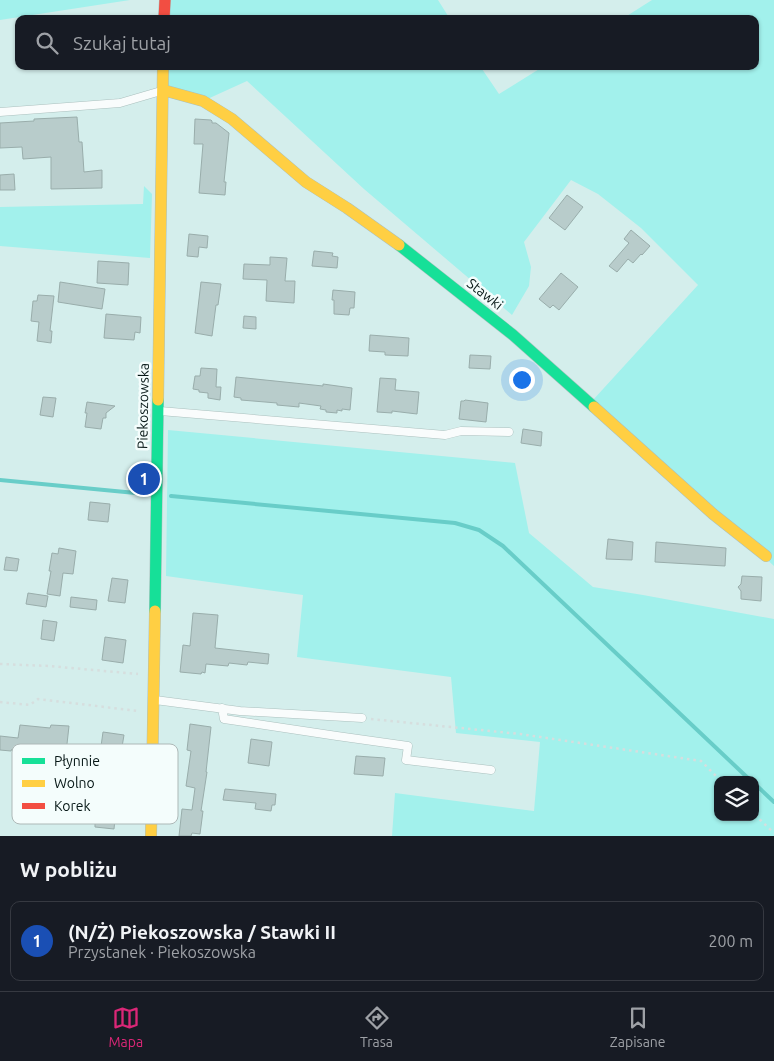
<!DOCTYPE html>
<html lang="pl">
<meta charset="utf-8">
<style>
body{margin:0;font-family:Ubuntu,sans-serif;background:#20242c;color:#f1f3f6}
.controls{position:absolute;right:15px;bottom:15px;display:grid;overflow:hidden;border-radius:10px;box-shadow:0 1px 4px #0004}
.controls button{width:45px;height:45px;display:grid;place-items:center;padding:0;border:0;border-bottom:1px solid #363941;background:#171b24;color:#f1f3f6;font:25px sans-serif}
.you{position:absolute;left:521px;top:379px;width:18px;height:18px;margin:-12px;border:4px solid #fff;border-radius:50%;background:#1a73e8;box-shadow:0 0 0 8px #1a73e833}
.badge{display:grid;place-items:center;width:32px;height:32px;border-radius:50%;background:#db2777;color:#fff;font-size:16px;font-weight:700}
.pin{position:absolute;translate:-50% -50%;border:2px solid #fff;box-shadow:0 1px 5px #0006}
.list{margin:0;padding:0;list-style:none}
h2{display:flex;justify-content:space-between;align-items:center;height:65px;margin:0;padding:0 20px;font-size:21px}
h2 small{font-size:16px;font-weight:400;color:#9ea1a6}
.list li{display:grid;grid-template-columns:32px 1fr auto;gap:15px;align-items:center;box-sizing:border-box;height:80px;margin:0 10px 10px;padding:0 10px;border:1px solid #363941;border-radius:10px}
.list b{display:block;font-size:19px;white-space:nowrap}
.list p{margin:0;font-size:16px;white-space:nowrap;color:#9ea1a6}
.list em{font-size:16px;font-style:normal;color:#9ea1a6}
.icon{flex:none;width:28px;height:28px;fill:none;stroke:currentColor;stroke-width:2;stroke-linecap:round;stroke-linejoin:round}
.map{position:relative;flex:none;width:774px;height:836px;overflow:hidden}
.search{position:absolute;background:#171b24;box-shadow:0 1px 4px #0004;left:15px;right:15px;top:15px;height:55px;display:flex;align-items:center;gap:12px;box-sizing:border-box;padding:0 18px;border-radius:10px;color:#9ea1a6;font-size:19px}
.sheet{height:155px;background:#171b24}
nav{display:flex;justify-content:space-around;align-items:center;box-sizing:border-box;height:70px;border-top:1px solid #363941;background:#171b24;font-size:14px;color:#9ea1a6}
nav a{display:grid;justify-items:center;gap:2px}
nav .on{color:#db2777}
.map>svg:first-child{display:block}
.green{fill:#a2f1ec;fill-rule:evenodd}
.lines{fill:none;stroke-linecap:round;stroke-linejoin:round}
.stream{stroke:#68cdc8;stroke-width:4}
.building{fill:#b8cccb;stroke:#99adab}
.lane-casing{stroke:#abc0be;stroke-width:9}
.fast-casing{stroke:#abc0be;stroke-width:12}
.slow-casing{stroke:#abc0be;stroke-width:12}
.jam-casing{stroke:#abc0be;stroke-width:12}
.path{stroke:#d6dede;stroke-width:2.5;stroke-dasharray:2.5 4;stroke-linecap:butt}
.lane{stroke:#f9fcfc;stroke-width:8}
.fast{stroke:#16e098;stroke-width:11}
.slow{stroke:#ffcf43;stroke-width:11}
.jam{stroke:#f24e42;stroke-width:11}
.labels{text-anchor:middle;stroke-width:5;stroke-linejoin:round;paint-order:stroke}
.street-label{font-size:14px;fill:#061716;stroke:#f4fdfc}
.key{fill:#f4fdfc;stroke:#adb8b7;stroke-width:1}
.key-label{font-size:14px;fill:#061716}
</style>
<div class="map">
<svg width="774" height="836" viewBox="0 0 774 836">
<rect width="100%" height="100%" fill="#d4eeec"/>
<path class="green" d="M0,0H130L0,20Z
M165,0H438L450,19H164Z
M652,0H774V566L593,400L698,285L641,228L598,194L571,180L524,242L531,267L529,286L512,315L364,189L247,81L203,101L163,90V66H480L499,94L544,66H755V19H622Z
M144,186L152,194L150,258L0,246V207L143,204Z
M168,430L515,463L529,533L593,587L643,595L774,619V836H392L395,793L534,811L540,742L456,733L451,677L297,657L303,595L166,576ZM718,780H755V817H718Z"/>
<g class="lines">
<path class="stream" d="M0,480L146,494
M171,496L455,523L479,530L503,546L750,780
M755,784L774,802"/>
</g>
<path class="building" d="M77,117L79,142H82L84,172L102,170V188L51,189V157L23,159L22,147L0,148V123L34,121V119Z
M195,119L211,120L212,121V123H216L229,133L224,182H226L225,195L199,193L203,144H194Z
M14,174L15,190H0V175Z
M567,195L583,207L565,230L549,218Z
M631,230L650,246L642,255L641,254L633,263L628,259L617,272L609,266L629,243L624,239Z
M189,234L208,236L207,248L199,247L198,257L187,256Z
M314,251L333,253L332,256L338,257L337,268L312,266Z
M270,257L287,258L285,281H295L294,303L266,301L267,280L243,279L244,264L270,265Z
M98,261L129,263L128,285L97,283Z
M561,273L578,287L559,310L553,305L550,308L539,299Z
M60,282L105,289L102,309L58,302Z
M201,282L221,284L218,305H216L212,336L195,333Z
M333,290L355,292L354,308H350L349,315L334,314V300H332Z
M38,295L54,296L50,331H52L51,343L37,341L39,322L31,321L33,301H37Z
M106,314L141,317L140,333L135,332L134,340L104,338Z
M244,316L256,317V329L243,328Z
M370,335L409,338L408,356L385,355V352L369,351Z
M470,355L491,356L490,369L469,368Z
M201,368L217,369L216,387H221L220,400L208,398V393L199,392V390L193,389L195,376H200Z
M236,377L323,386V384L352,388L350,410L342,409V411L337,410V413L326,412V410L320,409L321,406L299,403V407L277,405V403L241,400V398L234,397Z
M380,378L396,379L395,390L419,392L417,414L392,411V413L377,412Z
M43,397L56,398L53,417L40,415Z
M465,400L488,403L486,422L459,419L461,401H464Z
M87,402L115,406L106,413V418H103L101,429L85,427L87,413H85Z
M523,429L542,432L541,446L521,443Z
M90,502L110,504L108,522L88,520Z
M608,539L633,542L632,560L606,559Z
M656,542L726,548L725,566L655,562Z
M59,548L76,551L73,574L63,573L60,596L47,594L51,571H49L52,553L58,554Z
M6,557L19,559L17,571L4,570Z
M742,576L762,577L761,601L741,599V591L738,587L741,584Z
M112,578L128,580L125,603L108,601Z
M28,593L48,596L46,607L26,604Z
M71,597L97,600L96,610L70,607Z
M193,613L218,615L215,648L269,654L268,664L248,662L247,665L229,663L228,666L206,664L205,673L202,672L201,674L180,672L183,645L190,646Z
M43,620L57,622L54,641L41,639Z
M105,637L126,640L123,663L102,660Z
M190,724L211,727L206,772H207L201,811H203L200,834L192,833L191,836H179L182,809L192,810L195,788L186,786L191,751L187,750Z
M20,725L50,728L51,725L69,726L65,762L47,760L48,753L12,749L11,751L0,750V736L18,738Z
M103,732L124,735L118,771L98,768Z
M251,739L272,742L269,766L248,763Z
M356,756L385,758L383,776L354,774Z
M225,789L276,794L275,805H272L271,811L255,809L256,803L223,800Z
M93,806L116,809L114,829L95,827V819H91Z"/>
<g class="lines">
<defs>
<path id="lane" d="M0,112L120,103L161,91
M160,411L445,435L461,431L509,432
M155,700L240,711L362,718
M222,708L224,719L337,736L408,746L406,760L491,770"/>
<path id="fast" d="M399,245L513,335L594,407
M155,611L158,400"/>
<path id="slow" d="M163,90L203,101L232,119L306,182L347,208L399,245
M158,400L163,66
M594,407L713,514L766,556
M151,836L155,611"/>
<path id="jam" d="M164,19L165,0"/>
</defs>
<use href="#lane" class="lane-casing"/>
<use href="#fast" class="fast-casing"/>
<use href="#slow" class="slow-casing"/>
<use href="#jam" class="jam-casing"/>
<path class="path" d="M0,664L49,666L138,674
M0,702L30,705L38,699L138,711
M371,719L520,734L701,761L720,780
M755,815L774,833"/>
<use href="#lane" class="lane"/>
<use href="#fast" class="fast"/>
<use href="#slow" class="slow"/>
<use href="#jam" class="jam"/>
</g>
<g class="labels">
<g class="street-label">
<text transform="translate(485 294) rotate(38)" y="5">Stawki</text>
<text transform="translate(143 406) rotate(-89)" y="5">Piekoszowska</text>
</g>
</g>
<rect x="12" y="744" width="166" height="80" rx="8" class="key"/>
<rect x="22" y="758" width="23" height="6" fill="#16e098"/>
<rect x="22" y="780" width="23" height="7" fill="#ffcf43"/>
<rect x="22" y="803" width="23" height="6" fill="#f24e42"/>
<g class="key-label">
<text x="54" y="766">Płynnie</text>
<text x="54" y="788">Wolno</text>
<text x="54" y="811">Korek</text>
</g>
</svg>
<div class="controls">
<button><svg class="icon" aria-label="layers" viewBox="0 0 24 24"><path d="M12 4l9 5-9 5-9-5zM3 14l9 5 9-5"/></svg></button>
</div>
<div class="you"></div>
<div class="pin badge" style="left:144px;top:479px;background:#1a4fb4">1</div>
<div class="search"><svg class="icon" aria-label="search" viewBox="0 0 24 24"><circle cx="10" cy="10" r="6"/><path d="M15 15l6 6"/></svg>Szukaj tutaj</div>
</div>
<section class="sheet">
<h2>W pobliżu<small></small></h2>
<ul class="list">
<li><span class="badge" style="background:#1a4fb4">1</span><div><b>(N/Ż) Piekoszowska / Stawki II</b><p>Przystanek · Piekoszowska</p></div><em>200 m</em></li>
</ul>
</section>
<nav>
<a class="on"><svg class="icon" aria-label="map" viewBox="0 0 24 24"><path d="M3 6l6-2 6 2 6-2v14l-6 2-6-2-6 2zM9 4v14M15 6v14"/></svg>Mapa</a>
<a><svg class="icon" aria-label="directions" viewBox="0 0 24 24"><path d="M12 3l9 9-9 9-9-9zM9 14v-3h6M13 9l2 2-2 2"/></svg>Trasa</a>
<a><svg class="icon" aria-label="saved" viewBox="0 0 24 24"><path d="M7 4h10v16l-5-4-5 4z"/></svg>Zapisane</a>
</nav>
